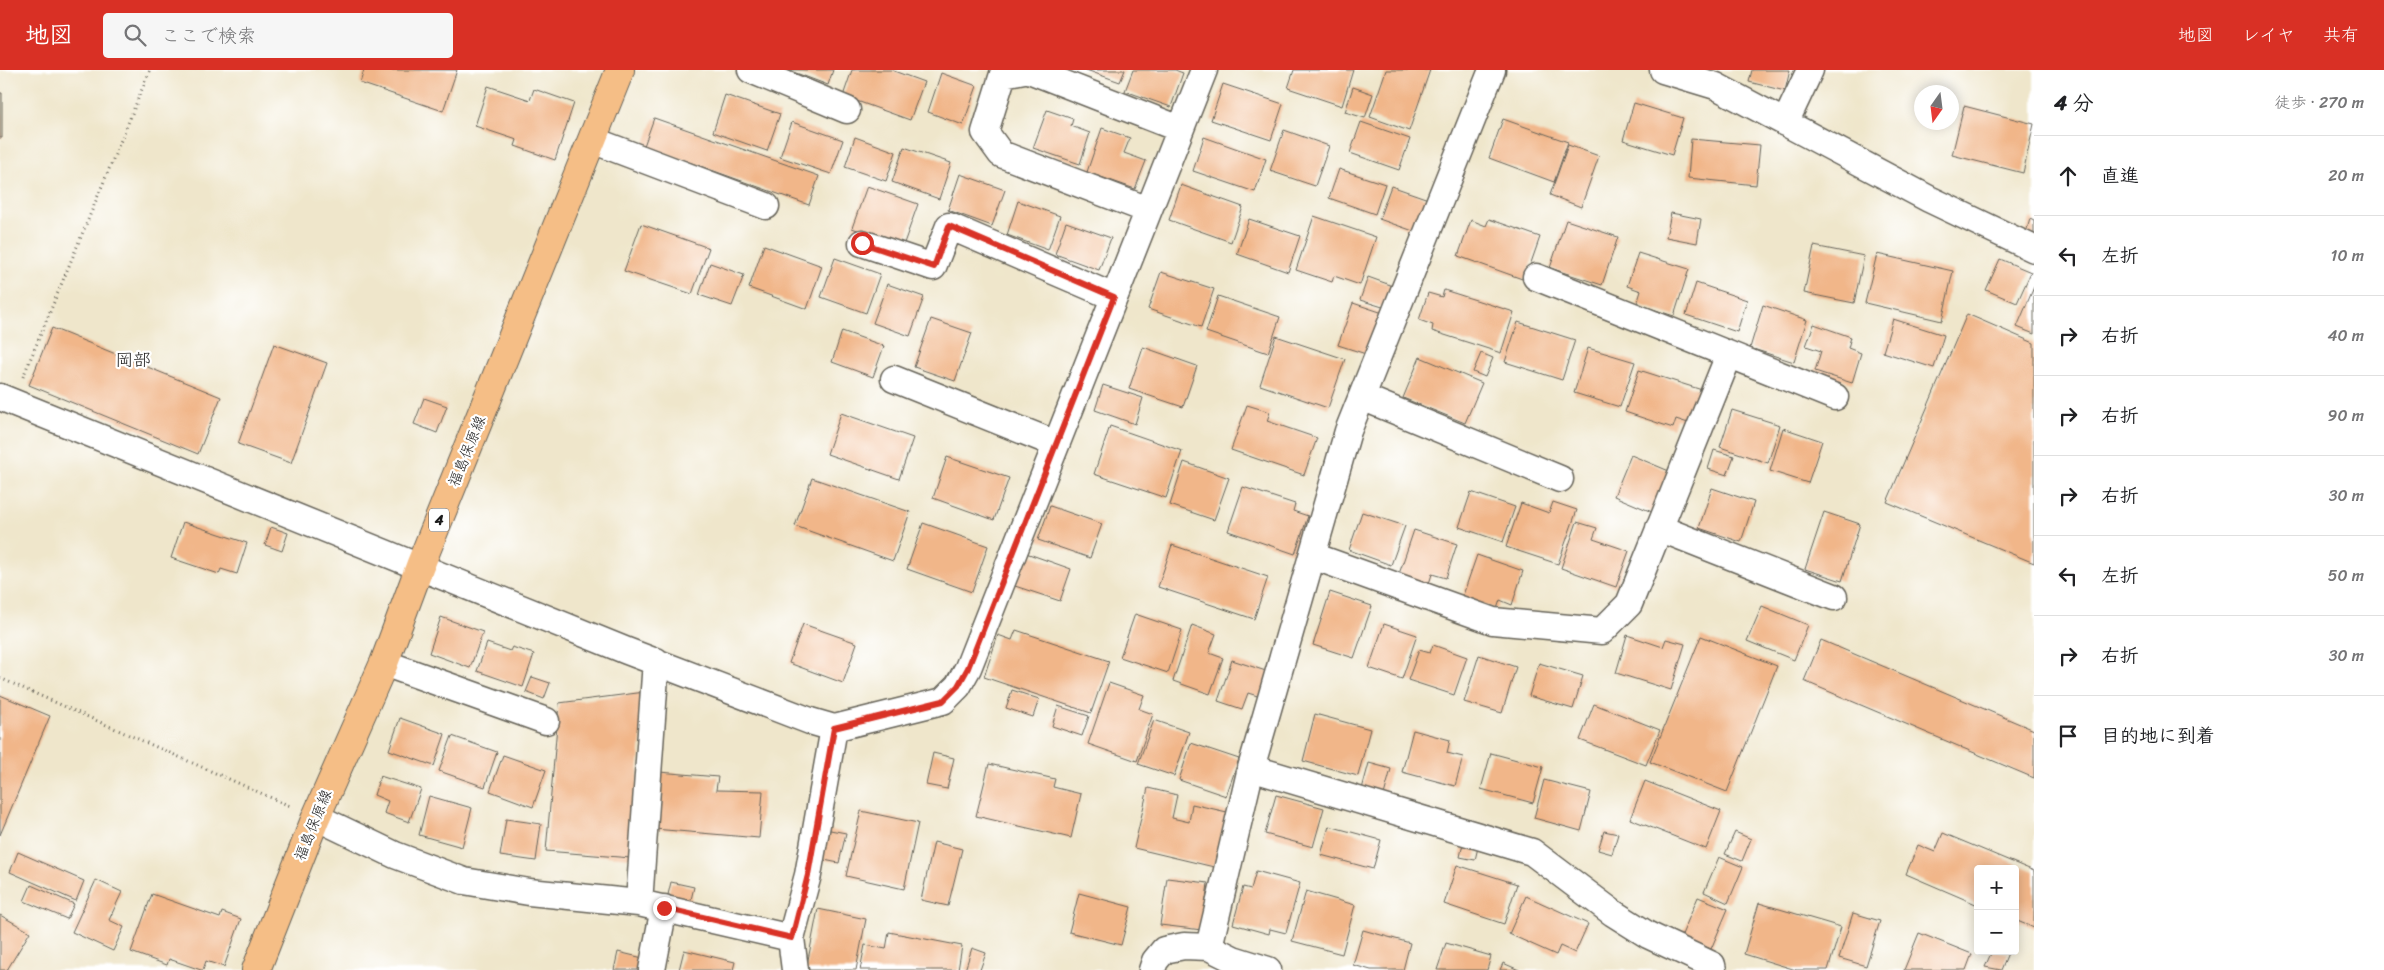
<!DOCTYPE html>
<html lang="ja">
<meta charset="utf-8">
<style>
body{margin:0;font-family:Sriracha,"Klee One",sans-serif;background:#f6f6f6;color:#202124}
.controls{position:absolute;right:15px;bottom:15px;display:grid;overflow:hidden;border-radius:5px;box-shadow:0 2px 12px #0003}
.controls button{width:45px;height:45px;display:grid;place-items:center;padding:0;border:0;border-bottom:1px solid #e0e0e0;background:#fff;color:#202124;font:25px sans-serif}
.compass{position:absolute;left:1914px;top:15px;width:45px;height:45px;border-radius:50%;background:#fff;box-shadow:0 2px 12px #0003;rotate:194deg}
.stop{position:absolute;width:15px;height:15px;margin:-11px;border:4px solid #d93025;border-radius:50%;background:#fff}
.stop.end{background:#d93025;border-color:#fff;box-shadow:0 1px 5px #0008}
.list{margin:0;padding:0;list-style:none}
h2{display:flex;justify-content:space-between;align-items:center;height:65px;margin:0;padding:0 20px;font-size:21px}
h2 small{font-size:16px;font-weight:400;color:#757577}
.list li{display:grid;grid-template-columns:32px 1fr auto;gap:15px;align-items:center;box-sizing:border-box;height:80px;padding:0 20px;border-top:1px solid #e0e0e0}
.list b{display:block;font-size:19px;white-space:nowrap}
.list em{font-size:16px;font-style:normal;color:#757577}
.icon{flex:none;width:28px;height:28px;fill:none;stroke:currentColor;stroke-width:2;stroke-linecap:round;stroke-linejoin:round}
.map{position:relative;flex:none;width:2034px;height:900px;overflow:hidden}
header{display:flex;align-items:center;gap:30px;box-sizing:border-box;height:70px;padding:0 25px;background:#d93025;color:#fff}
header strong{font-size:24px}
nav{display:flex;gap:28px;margin-inline-start:auto;font-size:18px}
.search{width:350px;height:45px;background:#f6f6f6;display:flex;align-items:center;gap:12px;box-sizing:border-box;padding:0 18px;border-radius:5px;color:#757577;font-size:19px}
main{display:flex}
aside{flex:1;background:#fff}
.map>svg:first-child{display:block}
.building{fill:#f1b689}
.lines{fill:none;stroke-linecap:round;stroke-linejoin:round}
.minor-casing{stroke:#666359;stroke-width:29}
.primary-casing{stroke:#666359;stroke-width:30}
.path{stroke:#666359;stroke-width:3;stroke-dasharray:1 4;stroke-linecap:butt}
.minor{stroke:#fff;stroke-width:26}
.primary{stroke:#f5be86;stroke-width:28}
.route{stroke:#d93025;stroke-width:6}
.labels{text-anchor:middle;stroke-width:4.5;stroke-linejoin:round;paint-order:stroke}
.shield{fill:#fff;stroke:#606060;stroke-width:1}
.shield-label{font-size:14px;font-weight:bold;fill:#1c1c1c}
.street-label{font-size:15px;fill:#1c1c1c;stroke:#fff}
.quarter-label{font-size:18px;fill:#1c1c1c;stroke:#fff}
</style>
<header>
<strong>地図</strong>
<div class="search"><svg class="icon" aria-label="search" viewBox="0 0 24 24"><circle cx="10" cy="10" r="6"/><path d="M15 15l6 6"/></svg>ここで検索</div>
<nav><a>地図</a><a>レイヤ</a><a>共有</a></nav>
</header>
<main>
<div class="map">
<svg width="2034" height="900" viewBox="0 0 2034 900">
<rect width="100%" height="100%" fill="#fff"/>
<filter id="ink" filterUnits="userSpaceOnUse"><feTurbulence type="fractalNoise" baseFrequency=".02" numOctaves="2"/><feDisplacementMap in="SourceGraphic" scale="10" xChannelSelector="R" yChannelSelector="G"/><feConvolveMatrix kernelMatrix="1 2 1 2 8 2 1 2 1" color-interpolation-filters="sRGB"/></filter>
<filter id="wash" filterUnits="userSpaceOnUse"><feTurbulence type="fractalNoise" baseFrequency=".0096" numOctaves="4" result="noise"/><feDisplacementMap in="SourceGraphic" scale="20" xChannelSelector="R" yChannelSelector="G"/><feGaussianBlur stdDeviation="1.12" result="paint"/><feColorMatrix in="noise" values="0 0 0 0 0 0 0 0 0 0 0 0 0 0 0 0 0 1.4 0 .05"/><feComposite in="paint" operator="in"/></filter>
<g filter="url(#wash)">
<rect width="100%" height="100%" fill="#efe6cb"/>
<g id="blocks">
<path class="building" d="M364,0H457L443,41L360,13Z
M788,0H833L828,15Z
M852,0H891L924,12L910,50L843,26Z
M1086,0H1125L1120,12Z
M1133,0H1175L1183,3L1171,37L1125,21Z
M1294,0H1353L1342,36L1288,18Z
M1386,0H1430L1409,61L1370,47Z
M1752,0H1790L1785,21L1749,12Z
M941,3L977,16L963,55L928,42Z
M1223,14L1283,34L1271,70L1211,50Z
M488,16L530,30L534,19L574,33L555,90L515,76L517,70L475,56Z
M1353,17L1373,24L1365,48L1345,42Z
M0,23H2V68H0Z
M725,25L780,44L767,81L713,62Z
M1634,33L1683,48L1672,85L1623,70Z
M1964,36L2034,54L2023,103L1952,85Z
M1047,40L1073,49L1071,56L1090,63L1080,94L1033,78Z
M654,48L819,106L809,135L644,76Z
M1503,49L1568,72L1554,112L1489,88Z
M792,52L843,70L831,104L780,87Z
M1361,52L1410,69L1399,100L1350,83Z
M1102,58L1130,68L1124,83L1146,91L1135,119L1087,102Z
M1284,60L1329,76L1315,116L1270,101Z
M855,67L896,82L886,111L845,97Z
M1204,67L1266,89L1255,122L1193,101Z
M1691,69L1760,75L1756,115L1688,108Z
M1568,75L1599,86L1581,137L1550,125Z
M904,77L951,93L939,129L892,112Z
M1339,99L1385,114L1375,144L1329,128Z
M960,104L1005,120L992,156L948,140Z
M1181,115L1243,137L1231,172L1169,150Z
M867,116L918,134L903,176L852,158Z
M1391,116L1434,131L1422,164L1379,149Z
M1018,131L1060,146L1048,180L1007,165Z
M1671,143L1701,149L1697,173L1666,167Z
M1314,146L1376,167L1360,215L1334,206L1332,212L1296,200Z
M1249,149L1300,166L1288,202L1237,184Z
M1489,149L1540,167L1525,210L1458,186L1471,150L1486,156Z
M2030,149L2034,151V169L2025,166Z
M1566,150L1618,167L1602,215L1550,198Z
M1066,152L1111,168L1099,200L1055,184Z
M641,154L709,178L692,224L624,201Z
M764,175L822,196L807,239L749,218Z
M1814,176L1864,186L1854,233L1804,223Z
M1638,183L1689,199L1674,246L1637,234L1641,221L1627,216Z
M1877,184L1953,201L1942,251L1865,233Z
M835,188L880,204L866,243L821,227Z
M2000,189L2031,202L2017,233L1986,220Z
M710,193L744,205L732,236L699,225Z
M1161,202L1214,219L1201,257L1148,239Z
M1368,207L1396,217L1389,239L1360,230Z
M1696,213L1747,230L1737,262L1686,245Z
M887,214L924,227L910,266L873,253Z
M2034,217V264L2017,257Z
M1444,220L1514,242L1501,283L1432,261L1433,255L1419,250L1428,223L1442,227Z
M1218,226L1280,247L1268,283L1206,262Z
M1353,233L1383,243L1369,285L1338,275Z
M1763,235L1807,250L1794,292L1750,278Z
M1967,244L2034,273V493L1887,432Z
M931,249L972,263L955,311L914,297Z
M1893,249L1944,265L1934,298L1883,282Z
M1518,252L1575,270L1562,310L1505,292Z
M1814,254L1851,267L1848,278L1861,283L1852,313L1815,301L1821,281L1806,276Z
M52,258L221,327L198,384L29,315Z
M842,261L884,276L873,307L832,292Z
M1276,266L1345,289L1328,338L1260,315Z
M274,274L327,293L291,393L238,374Z
M1143,277L1197,296L1183,337L1129,319Z
M1588,278L1635,292L1620,337L1574,323Z
M1481,283L1493,288L1485,307L1473,302Z
M1420,287L1482,313L1465,353L1403,328Z
M1639,300L1702,320L1691,354L1676,349L1673,358L1625,342Z
M1103,315L1143,328L1135,354L1095,340Z
M424,328L447,336L437,363L414,354Z
M1247,335L1270,342L1267,351L1317,368L1304,405L1231,380Z
M1732,340L1780,355L1768,393L1720,377Z
M841,343L913,368L899,409L827,384Z
M1110,356L1182,381L1166,428L1094,404Z
M1783,358L1822,371L1808,413L1770,401Z
M1714,380L1734,386L1727,405L1708,399Z
M1631,385L1669,401L1652,442L1614,426Z
M947,387L1009,408L994,450L933,428Z
M1184,392L1229,408L1214,450L1170,435Z
M812,408L910,442L893,491L795,456Z
M1243,417L1295,434L1293,441L1308,446L1295,484L1228,461Z
M1712,418L1754,432L1741,472L1699,458Z
M1471,422L1515,437L1503,472L1459,457Z
M1553,432L1577,440L1558,494L1506,477L1521,433L1549,443Z
M1050,436L1102,454L1090,488L1038,470Z
M1362,442L1405,456L1391,495L1349,480Z
M1824,442L1860,454L1842,511L1805,499Z
M183,452L247,473L237,504L221,499L219,504L171,488Z
M1577,452L1597,458L1593,469L1629,481L1616,517L1561,498Z
M923,453L988,476L972,522L907,499Z
M271,457L288,463L282,481L265,475Z
M1414,460L1457,474L1446,508L1432,504L1428,517L1398,507Z
M1172,475L1268,507L1254,549L1158,517Z
M1026,483L1071,499L1060,531L1015,516Z
M1477,485L1523,501L1512,535L1500,530L1497,539L1462,528Z
M1330,522L1372,536L1354,588L1313,575Z
M1762,536L1808,555L1794,590L1747,571Z
M1135,544L1182,560L1168,603L1120,587Z
M441,547L483,562L470,598L429,583Z
M803,554L857,573L843,613L789,593Z
M1384,554L1417,565L1402,609L1369,598Z
M1192,555L1216,564L1209,583L1223,588L1210,624L1173,611Z
M1016,560L1109,591L1091,643L984,607L998,565L1012,570Z
M1627,565L1663,577L1666,569L1685,574L1671,620L1616,603Z
M1701,566L1777,596L1727,722L1650,692Z
M1821,570L2034,660V708L1804,611Z
M487,573L510,581L512,577L534,584L523,617L477,601Z
M1433,575L1467,587L1454,625L1408,610L1419,580L1430,583Z
M1479,585L1516,597L1502,643L1464,632Z
M1232,590L1272,603L1264,628L1248,623L1242,639L1218,631Z
M1539,593L1583,606L1573,639L1529,626Z
M532,607L550,613L544,629L526,622Z
M1109,613L1144,625L1139,639L1153,644L1137,691L1088,674Z
M1012,620L1039,629L1033,647L1006,638Z
M645,622L631,788L546,781L559,633Z
M0,625L50,646L0,765Z
M1594,634L1660,660L1646,695L1580,670Z
M1058,636L1089,646L1082,666L1052,656Z
M1315,644L1370,659L1358,706L1303,691Z
M400,648L445,664L434,696L389,680Z
M1154,650L1189,662L1174,706L1138,694Z
M1413,660L1450,670L1447,683L1463,687L1455,716L1402,702Z
M452,666L497,682L485,717L439,701Z
M1191,673L1239,689L1226,726L1179,710Z
M933,683L954,688L947,719L926,715Z
M1491,683L1543,697L1533,733L1481,719Z
M503,685L546,700L533,737L490,721Z
M1369,693L1391,699L1384,725L1362,719Z
M989,694L1055,709L1053,717L1081,724L1071,768L976,746Z
M659,702L718,707L716,720L763,721L759,768L654,759Z
M380,706L421,719L409,752L384,743L388,731L374,725Z
M1544,710L1591,722L1581,761L1534,748Z
M1645,711L1721,741L1706,779L1630,749Z
M1148,718L1177,725L1172,748L1189,752L1192,734L1227,742L1214,797L1134,778Z
M1276,725L1324,738L1313,777L1265,764Z
M429,726L472,738L462,777L419,765Z
M861,741L918,753L904,819L846,806Z
M506,749L541,754L536,791L500,786Z
M1329,756L1381,770L1373,799L1321,785Z
M825,759L846,763L839,793L819,789Z
M1604,761L1618,764L1612,784L1598,780Z
M1735,762L1751,769L1742,791L1725,784Z
M1943,763L2034,801V858L2015,850V799H1978V835L1906,804L1918,775L1935,782Z
M1464,769L1479,773L1475,790L1460,787Z
M934,772L962,779L948,836L921,830Z
M18,782L84,811L76,831L10,802Z
M1719,787L1743,797L1728,833L1704,822Z
M1457,795L1517,814L1504,854L1444,834Z
M1256,801L1300,813L1286,863L1270,859L1269,864L1233,854L1243,817L1251,819Z
M1167,808L1208,813L1202,860L1160,855Z
M96,810L122,822L109,850L124,857L113,881L72,862Z
M671,812L694,817L690,834L667,829Z
M31,815L74,834L67,849L24,831Z
M1306,821L1355,835L1342,884L1292,871Z
M1079,823L1131,837L1121,875L1069,862Z
M152,824L220,848L222,842L241,849L224,897L206,891L203,900H201L169,889L167,895L131,882Z
M1526,826L1588,854L1575,883L1560,876L1556,885L1509,864Z
M1698,827L1728,839L1711,879L1681,867Z
M1759,833L1841,857L1828,900H1796L1744,884Z
M818,839L866,849L856,900H806Z
M1853,843L1880,851L1866,896L1839,888Z
M0,845L30,862L7,900H0Z
M1363,860L1410,873L1403,900H1371L1353,895Z
M889,862L962,876L958,900H860L865,875L886,879Z
M1919,863L1972,884L1966,900H1904Z
M1446,873L1491,886L1487,900H1437Z
M972,878L986,883L980,900H965Z
M684,880L735,892L733,900H679Z
M1992,881L2008,883L2001,900L1985,897Z
M618,882L643,888L640,900H614Z
M1503,893L1519,900H1500Z"/>
</g>
</g>
<g filter="url(#ink)">
<use href="#blocks" fill-opacity="0" stroke="#666359" stroke-width="1"/>
<g class="lines">
<defs>
<path id="minor" d="M751,0L847,40
M1024,0L1003,4L985,62L1001,84L1148,140
M1029,0L1180,59
M1663,0L1716,16L1929,129L2034,179
M1785,53L1810,0
M592,70L766,136
M862,173L933,197L949,156L1114,227
M1536,207L1835,327
M894,309L1056,374
M0,327L627,581L810,651L834,658L943,631L958,616L968,598L1204,0
M1362,327L1560,409
M1659,458L1834,527
M1313,486L1493,551L1602,561L1629,534L1729,285
M384,593L546,651
M1251,698L1532,782L1613,843L1648,865L1712,895L1713,900
M316,747L395,785L464,811L529,822L639,833L791,868L795,900
M639,833L656,591
M791,868L808,805L834,658
M1209,877L1251,698L1348,361L1492,0
M652,900L664,838
M1152,900L1155,891L1164,880L1184,876L1209,877L1233,889L1268,900"/>
<path id="primary" d="M256,900L316,747L384,593L420,496L620,0"/>
</defs>
<use href="#minor" class="minor-casing"/>
<use href="#primary" class="primary-casing"/>
<path class="path" d="M23,307L150,0
M0,608L290,736"/>
<use href="#minor" class="minor"/>
<use href="#primary" class="primary"/>
</g>
</g>
<g class="lines" filter="url(#ink)">
<path class="route" d="M664,838L792,868L808,805L834,658L943,631L958,616L968,598L1114,227L949,156L934,197L862,173"/>
</g>
<g class="labels">
<rect class="shield" x="429" y="438.5" width="20" height="23" rx="4"/>
<g class="shield-label">
<text x="439" y="455">4</text>
</g>
<g class="street-label">
<text transform="translate(467 381) rotate(-68)" y="5">福島保原線</text>
<text transform="translate(313 755) rotate(-68)" y="5">福島保原線</text>
</g>
<g class="quarter-label">
<text x="133" y="296">岡部</text>
</g>
</g>
</svg>
<div class="controls">
<button>+</button>
<button>−</button>
</div>
<svg class="compass" viewBox="-18 -18 36 36"><path d="M0-13l5 13h-10z" fill="#e53935"/><path d="M0 13l5-13h-10z" fill="#757577"/></svg>
<div class="stop" style="left:862px;top:173px"></div>
<div class="stop end" style="left:664px;top:838px"></div>
</div>
<aside>
<h2>4 分<small>徒歩 · 270 m</small></h2>
<ul class="list">
<li><svg class="icon" aria-label="ahead" viewBox="0 0 24 24"><path d="M12 20V5M6 11l6-6 6 6"/></svg><div><b>直進</b></div><em>20 m</em></li>
<li><svg class="icon" aria-label="left" viewBox="0 0 24 24"><path d="M17 20v-9H6M10 6l-5 5 5 5"/></svg><div><b>左折</b></div><em>10 m</em></li>
<li><svg class="icon" aria-label="right" viewBox="0 0 24 24"><path d="M7 20v-9h11M14 6l5 5-5 5"/></svg><div><b>右折</b></div><em>40 m</em></li>
<li><svg class="icon" aria-label="right" viewBox="0 0 24 24"><path d="M7 20v-9h11M14 6l5 5-5 5"/></svg><div><b>右折</b></div><em>90 m</em></li>
<li><svg class="icon" aria-label="right" viewBox="0 0 24 24"><path d="M7 20v-9h11M14 6l5 5-5 5"/></svg><div><b>右折</b></div><em>30 m</em></li>
<li><svg class="icon" aria-label="left" viewBox="0 0 24 24"><path d="M17 20v-9H6M10 6l-5 5 5 5"/></svg><div><b>左折</b></div><em>50 m</em></li>
<li><svg class="icon" aria-label="right" viewBox="0 0 24 24"><path d="M7 20v-9h11M14 6l5 5-5 5"/></svg><div><b>右折</b></div><em>30 m</em></li>
<li><svg class="icon" aria-label="arrive" viewBox="0 0 24 24"><path d="M6 21V4h12l-3 4 3 4H6"/></svg><div><b>目的地に到着</b></div></li>
</ul>
</aside>
</main>
